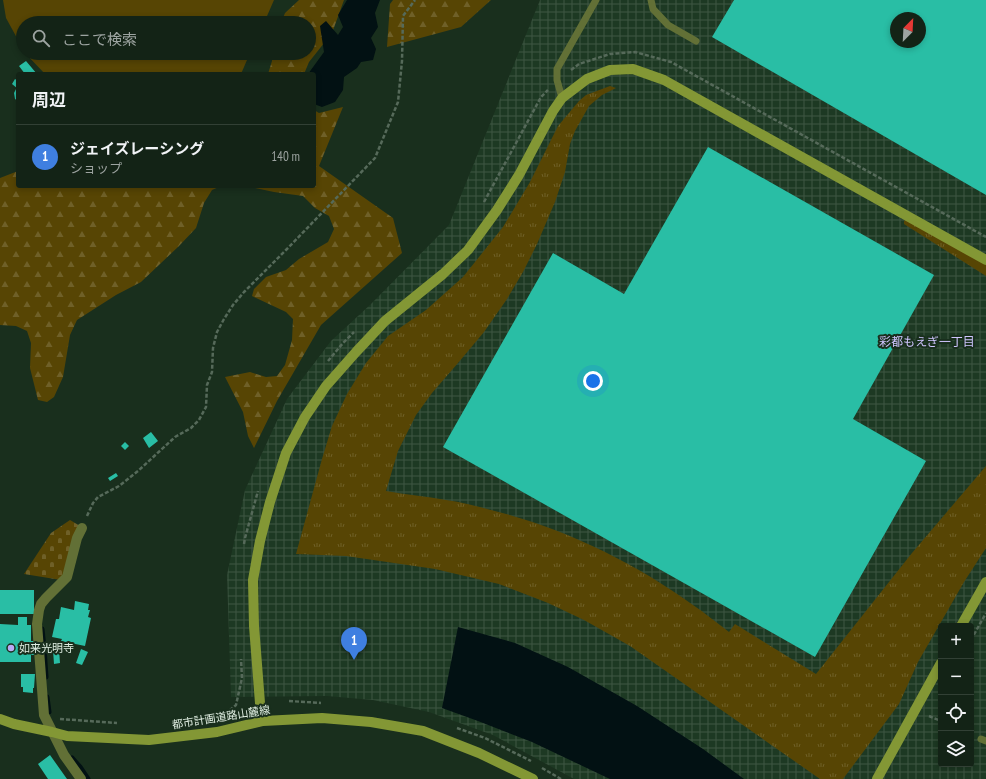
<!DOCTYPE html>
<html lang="ja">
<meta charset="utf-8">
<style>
body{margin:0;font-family:"PT Sans Narrow","Noto Sans JP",sans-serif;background:#1c2b1f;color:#f1f3f6}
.controls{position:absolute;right:12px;bottom:12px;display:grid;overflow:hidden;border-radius:4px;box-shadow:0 2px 6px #0003}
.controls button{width:36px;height:36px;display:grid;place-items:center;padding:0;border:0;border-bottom:1px solid #324035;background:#132316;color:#f1f3f6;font:20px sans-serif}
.compass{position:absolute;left:890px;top:12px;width:36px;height:36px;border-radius:50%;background:#132316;box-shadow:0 2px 6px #0003;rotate:24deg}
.you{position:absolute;left:593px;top:381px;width:14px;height:14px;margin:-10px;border:3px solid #fff;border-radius:50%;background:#1a73e8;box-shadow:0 0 0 6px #1a73e833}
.badge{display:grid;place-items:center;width:26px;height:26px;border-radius:50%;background:#baaaf6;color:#fff;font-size:13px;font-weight:700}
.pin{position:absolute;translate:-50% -33px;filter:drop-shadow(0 1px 2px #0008)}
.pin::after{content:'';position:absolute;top:21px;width:14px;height:12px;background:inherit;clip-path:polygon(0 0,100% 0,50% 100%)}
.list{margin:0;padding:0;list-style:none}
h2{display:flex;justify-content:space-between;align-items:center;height:52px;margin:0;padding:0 16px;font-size:17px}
h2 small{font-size:13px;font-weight:400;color:#9da4a1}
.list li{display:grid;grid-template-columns:26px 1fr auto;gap:12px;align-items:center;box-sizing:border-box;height:64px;padding:0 16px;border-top:1px solid #324035}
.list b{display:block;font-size:15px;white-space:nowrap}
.list p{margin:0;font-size:13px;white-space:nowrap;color:#9da4a1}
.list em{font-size:13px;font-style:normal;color:#9da4a1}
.icon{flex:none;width:22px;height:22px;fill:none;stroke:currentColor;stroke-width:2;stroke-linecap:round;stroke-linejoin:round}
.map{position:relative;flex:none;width:986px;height:779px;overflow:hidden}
.search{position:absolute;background:#132316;box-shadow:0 2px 6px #0003;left:16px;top:16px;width:300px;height:44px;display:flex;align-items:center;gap:10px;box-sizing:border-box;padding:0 14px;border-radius:22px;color:#9da4a1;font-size:15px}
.panel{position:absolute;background:#132316;box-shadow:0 2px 6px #0003;left:16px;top:72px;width:300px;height:116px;border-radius:4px}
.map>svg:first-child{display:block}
.industrial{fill:url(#industrial-grid);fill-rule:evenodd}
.grass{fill:url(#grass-tufts)}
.forest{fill:url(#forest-firs)}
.cemetery{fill:url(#cemetery-stones)}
.pitch{fill:#574504}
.water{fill:#021113}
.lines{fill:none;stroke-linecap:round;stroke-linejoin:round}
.stream{stroke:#021113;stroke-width:5}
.building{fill:#29bea5;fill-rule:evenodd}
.path{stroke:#566a5a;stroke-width:2.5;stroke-dasharray:4 2;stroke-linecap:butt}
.lane{stroke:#627036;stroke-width:7}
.street{stroke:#627036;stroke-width:10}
.secondary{stroke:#839735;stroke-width:10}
.poi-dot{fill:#baaaf6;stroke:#192f1d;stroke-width:1.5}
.labels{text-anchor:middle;stroke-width:4;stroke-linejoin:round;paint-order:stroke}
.poi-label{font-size:11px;fill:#e0eee2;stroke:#192f1d;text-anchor:start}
.street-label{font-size:11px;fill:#e0eee2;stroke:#192f1d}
.neighbourhood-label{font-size:12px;fill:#d0c5ff;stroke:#192f1d}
</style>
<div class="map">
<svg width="986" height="779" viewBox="0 0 986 779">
<defs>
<pattern id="industrial-grid" width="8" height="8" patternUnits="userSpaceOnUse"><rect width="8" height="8" fill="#1d3923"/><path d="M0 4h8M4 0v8" fill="none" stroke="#3e5643"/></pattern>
<pattern id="grass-tufts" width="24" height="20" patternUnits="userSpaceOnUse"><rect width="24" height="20" fill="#574504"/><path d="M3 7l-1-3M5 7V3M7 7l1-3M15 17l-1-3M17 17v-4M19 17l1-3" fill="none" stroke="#6f6028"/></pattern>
<pattern id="forest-firs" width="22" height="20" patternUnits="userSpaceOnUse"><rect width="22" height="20" fill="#574504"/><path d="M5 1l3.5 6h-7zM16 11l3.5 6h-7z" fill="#6f6028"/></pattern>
<pattern id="cemetery-stones" width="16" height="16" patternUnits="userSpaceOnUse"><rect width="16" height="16" fill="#574504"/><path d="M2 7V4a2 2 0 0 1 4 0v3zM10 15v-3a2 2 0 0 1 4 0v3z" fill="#6f6028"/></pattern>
</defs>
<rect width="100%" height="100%" fill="#192f1d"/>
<path class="industrial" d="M540,0H986V779H574L493,735L429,712L373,700L327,696L231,697L227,575L245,490L287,399L331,341L371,304L449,225ZM896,18H920V42H896ZM941,626H971V764H941Z"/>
<path class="grass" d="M610,86L616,88L602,95L589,106L575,131L570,144L565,172L555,202L537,244L523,272L507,299L484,332L458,363L432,393L416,415L398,451L386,491C406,495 426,496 446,500C461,502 476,506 491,510C563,528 632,561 693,605C705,613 717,623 729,632L735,624L816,674L912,553L986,466V548L964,582L918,662L899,704L843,779H820L630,646L584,620L548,603L499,584L435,569L346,556L296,554L322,459L332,426L347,394L366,363L388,336L426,310L463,277L503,227L530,182L558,126L579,101L586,95Z
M907,219L986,265V276L904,224V221Z"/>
<path class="forest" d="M299,0H344L332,33L309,62L304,74H268L272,61V53H309V23H281L285,13Z
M393,0H491L461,27L387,47L390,4Z
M343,107L319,166L393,218L402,253L321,325L277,401L254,448L248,436L243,412L225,377L250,372L266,377L277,376L285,365L292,340L293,319L286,312L252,296L254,289L266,277L286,270L299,259L328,242L334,229L329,216L315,208L303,196L274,192L245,186H314V110L319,113Z
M18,171V186H221L212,190L204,203L196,228L179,246L141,282L116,295L77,320L70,335L63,377L54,397L47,402L38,400L30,368L31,343L27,331L16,326L0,325V178Z"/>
<path class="cemetery" d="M70,520L80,526L64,576L61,580L24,574L51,533Z"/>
<path class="pitch" d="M3,0H274L264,23H23V49L6,18Z
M25,53H250L241,74H45Z"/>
<path class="water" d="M347,0H380L375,13L378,27L371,38L376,49L373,60L361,62L357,68L344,77L343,90L335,102L322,107L314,104V74H308L324,52L320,26L326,21L338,35L343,27L338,15Z
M458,627L515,643L568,667L637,706L703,749L744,779H610L532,742L478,721L442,708Z"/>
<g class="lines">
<path class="stream" d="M42,629L44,648L46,677
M47,697L49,712
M72,758L80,767L88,779"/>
</g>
<path class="building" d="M734,0H986V195L712,37ZM896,18H920V42H896Z
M26,61L37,74H25L19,66Z
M15,79L18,81V89L12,84Z
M16,89L18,91V101L15,99L14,93Z
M708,147L934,275L853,419L926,461L815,657L443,447L553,253L624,294Z
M151,432L158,441L149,448L143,438Z
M125,442L129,446L125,450L121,446Z
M116,473L118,476L110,481L108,478Z
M0,590H34V614H0Z
M75,601L89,604L88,610H90L88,617L91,618L85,646L61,641L62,639L52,637L56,619H59L61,607L74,610Z
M18,617H27V625H31V641H35V655H31V662H0V624L18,625Z
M59,649L60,663L54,664L53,650Z
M81,649L88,652L82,665L76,663Z
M21,674H35L34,688H33V693L23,692V687H21Z
M50,755L67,779H48L38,764Z"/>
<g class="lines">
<path class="path" d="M571,70L579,64L610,54L635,52L671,62L986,237
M484,202L541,97L548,90
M328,361L343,343L354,332
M87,516L93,503L98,497L119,486L138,471L175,437L191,428L199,420L206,407L207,385L212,372L213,348L217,332L224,319L233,305L244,292L286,250L375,158L398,102L402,61L403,16L415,0
M244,544L245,538L258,491
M971,640L986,613
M289,701L321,703
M929,716L941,721
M207,718L229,711L236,705L242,678L241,659
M60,719L117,723
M457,728L485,738L531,761
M542,768L561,779"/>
<path class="lane" d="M651,0L653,9L668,25L696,41
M562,98L557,80V69L596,0
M981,739L986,741"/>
<path class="street" d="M81,779L64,755L44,715L37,624L39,610L41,604L46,598L67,577L77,538L82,528"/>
<path class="secondary" d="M961,626L986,582
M0,719L14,724L52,732L67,736L149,740L217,732L263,721L322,718L371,722L423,731L479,753L533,779
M263,721L260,703L254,626L253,580L260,541L270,502L286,453L305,417L326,386L356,352L385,321L443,274L468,250L497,210L519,175L553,111L562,98L587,79L610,70L633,69L664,80L986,260
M877,779L941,663"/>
</g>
<circle class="poi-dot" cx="11" cy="648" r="4"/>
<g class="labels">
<g class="poi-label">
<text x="19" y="652">如来光明寺</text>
</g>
<g class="street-label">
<text transform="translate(221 717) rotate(-9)" y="4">都市計画道路山麓線</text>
</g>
<g class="neighbourhood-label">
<text x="927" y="346">彩都もえぎ一丁目</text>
</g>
</g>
</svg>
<div class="controls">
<button>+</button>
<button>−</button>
<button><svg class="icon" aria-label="locate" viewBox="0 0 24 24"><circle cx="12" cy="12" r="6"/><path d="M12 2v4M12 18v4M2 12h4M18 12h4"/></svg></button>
<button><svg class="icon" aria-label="layers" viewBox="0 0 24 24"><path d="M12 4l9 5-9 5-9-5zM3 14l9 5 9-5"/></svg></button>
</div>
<svg class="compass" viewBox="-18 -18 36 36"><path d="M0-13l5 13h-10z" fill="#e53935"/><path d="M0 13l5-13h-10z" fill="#9da4a1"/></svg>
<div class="you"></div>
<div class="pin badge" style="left:354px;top:660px;background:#3f7fe0">1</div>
<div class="search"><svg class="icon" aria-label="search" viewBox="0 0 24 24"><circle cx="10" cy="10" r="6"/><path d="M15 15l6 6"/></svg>ここで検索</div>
<section class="panel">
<h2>周辺<small></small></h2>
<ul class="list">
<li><span class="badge" style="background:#3f7fe0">1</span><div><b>ジェイズレーシング</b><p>ショップ</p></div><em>140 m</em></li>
</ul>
</section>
</div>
